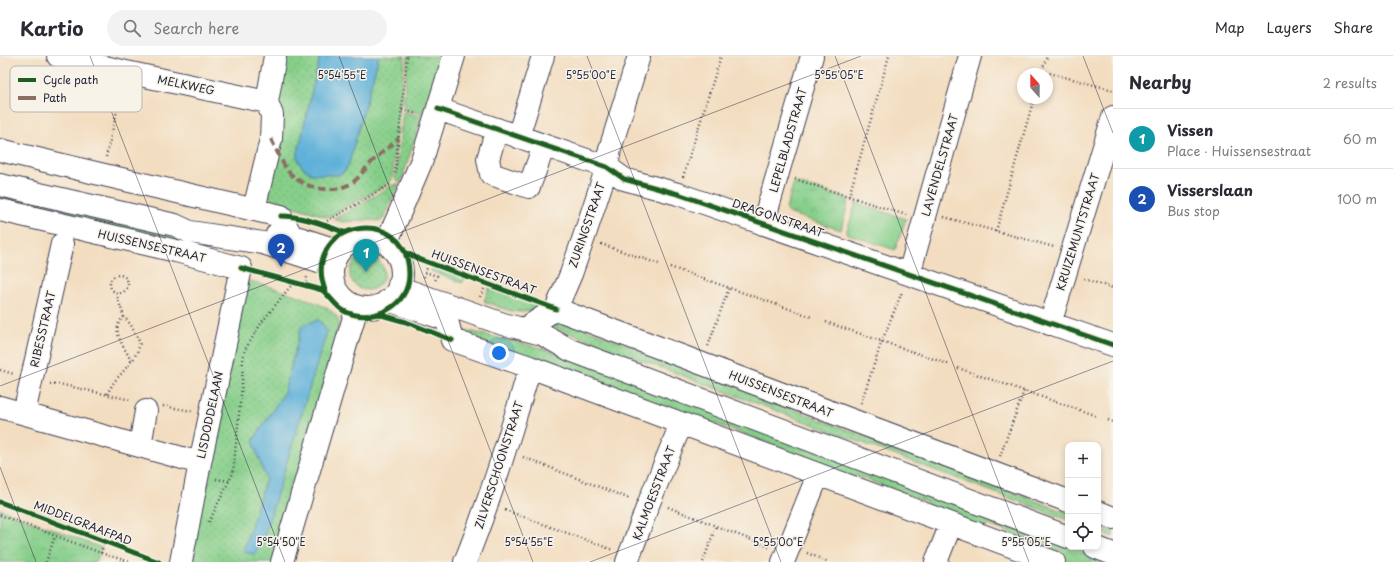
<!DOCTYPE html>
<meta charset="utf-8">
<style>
body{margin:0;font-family:"Playpen Sans",sans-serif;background:#f2f2f3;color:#2b2b33}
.controls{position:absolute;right:12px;bottom:12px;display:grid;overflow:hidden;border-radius:8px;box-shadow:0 2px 6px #0003}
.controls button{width:36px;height:36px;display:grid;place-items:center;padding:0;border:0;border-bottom:1px solid #e1e1e2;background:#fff;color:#2b2b33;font:20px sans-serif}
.compass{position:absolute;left:1017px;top:12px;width:36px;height:36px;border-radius:50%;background:#fff;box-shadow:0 2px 6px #0003;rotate:339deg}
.you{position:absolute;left:499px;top:297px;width:14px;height:14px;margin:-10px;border:3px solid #fff;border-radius:50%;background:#1a73e8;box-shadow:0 0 0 6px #1a73e833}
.badge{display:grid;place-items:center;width:26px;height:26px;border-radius:50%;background:#0f766e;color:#fff;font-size:13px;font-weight:700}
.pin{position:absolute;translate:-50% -33px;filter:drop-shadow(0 1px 2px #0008)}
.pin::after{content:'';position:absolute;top:21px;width:14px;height:12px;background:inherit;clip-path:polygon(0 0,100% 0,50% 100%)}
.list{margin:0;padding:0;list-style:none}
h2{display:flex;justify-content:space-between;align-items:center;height:52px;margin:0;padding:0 16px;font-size:17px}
h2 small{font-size:13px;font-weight:400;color:#7c7c81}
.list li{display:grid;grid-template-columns:26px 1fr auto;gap:12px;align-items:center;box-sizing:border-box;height:60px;padding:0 16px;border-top:1px solid #e1e1e2}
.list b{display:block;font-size:15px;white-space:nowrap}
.list p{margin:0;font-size:13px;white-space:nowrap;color:#7c7c81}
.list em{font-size:13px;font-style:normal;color:#7c7c81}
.icon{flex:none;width:22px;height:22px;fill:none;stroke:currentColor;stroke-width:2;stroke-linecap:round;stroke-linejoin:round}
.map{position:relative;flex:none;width:1113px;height:506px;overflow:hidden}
header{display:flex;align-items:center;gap:24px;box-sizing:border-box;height:56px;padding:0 20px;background:#fff;border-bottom:1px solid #e1e1e2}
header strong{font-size:19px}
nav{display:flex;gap:22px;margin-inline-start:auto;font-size:14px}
.search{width:280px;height:36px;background:#f2f2f3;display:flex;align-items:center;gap:10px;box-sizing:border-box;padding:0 14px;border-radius:22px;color:#7c7c81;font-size:15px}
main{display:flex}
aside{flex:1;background:#fff}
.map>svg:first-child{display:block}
.grass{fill:url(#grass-dots);stroke:#547862;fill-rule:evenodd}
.park{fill:url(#park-crowns);stroke:#547862}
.garden{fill:#86cf8a;stroke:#547862}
.water{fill:#5eb1d9;stroke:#406a8a}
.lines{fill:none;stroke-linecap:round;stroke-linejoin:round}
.minor-casing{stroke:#413e4f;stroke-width:24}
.path{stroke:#413e4f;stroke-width:2.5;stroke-dasharray:1 3;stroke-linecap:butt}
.minor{stroke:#fff;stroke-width:22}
.quiet{stroke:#8d6e63;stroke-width:4;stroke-dasharray:8 4;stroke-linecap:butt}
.cycleway-casing{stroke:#f7f3e8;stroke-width:8}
.cycleway{stroke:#1b5e20;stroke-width:5}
.ticks{fill:none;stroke:#22223b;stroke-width:1;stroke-opacity:0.45}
.labels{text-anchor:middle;stroke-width:3;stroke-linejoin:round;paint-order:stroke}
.street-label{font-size:11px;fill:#22223b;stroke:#f7f3e8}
.key{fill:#f7f3e8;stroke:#b7b4b4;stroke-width:1}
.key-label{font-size:11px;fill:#22223b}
.ticks-label{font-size:10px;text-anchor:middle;fill:#22223b;stroke:#f7f3e8;stroke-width:3;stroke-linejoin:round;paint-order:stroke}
</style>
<header>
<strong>Kartio</strong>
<div class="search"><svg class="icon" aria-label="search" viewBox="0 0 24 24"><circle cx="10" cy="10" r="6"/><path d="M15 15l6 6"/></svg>Search here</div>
<nav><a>Map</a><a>Layers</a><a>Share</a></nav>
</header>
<main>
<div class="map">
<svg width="1113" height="506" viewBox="0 0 1113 506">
<defs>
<pattern id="grass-dots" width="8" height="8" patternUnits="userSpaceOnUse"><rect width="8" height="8" fill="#86cf8a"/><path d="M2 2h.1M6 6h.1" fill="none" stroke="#73b178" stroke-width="1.8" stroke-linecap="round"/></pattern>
<pattern id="park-crowns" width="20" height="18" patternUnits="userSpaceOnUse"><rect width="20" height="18" fill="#86cf8a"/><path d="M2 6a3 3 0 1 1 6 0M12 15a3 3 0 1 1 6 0" fill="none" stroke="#73b178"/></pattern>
</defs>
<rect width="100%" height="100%" fill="#f7f3e8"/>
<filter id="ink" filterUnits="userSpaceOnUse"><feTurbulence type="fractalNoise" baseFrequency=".025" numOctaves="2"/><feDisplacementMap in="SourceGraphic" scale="8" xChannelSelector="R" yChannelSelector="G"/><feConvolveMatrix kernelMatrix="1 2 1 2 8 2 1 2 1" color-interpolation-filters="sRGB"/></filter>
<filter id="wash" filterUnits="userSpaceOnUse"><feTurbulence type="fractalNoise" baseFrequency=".012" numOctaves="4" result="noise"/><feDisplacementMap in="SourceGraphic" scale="16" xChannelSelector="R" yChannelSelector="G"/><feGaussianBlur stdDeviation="0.9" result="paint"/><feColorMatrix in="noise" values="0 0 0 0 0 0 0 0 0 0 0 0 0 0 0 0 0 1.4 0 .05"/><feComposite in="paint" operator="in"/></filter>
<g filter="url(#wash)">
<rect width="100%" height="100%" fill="#f3ddc0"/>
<path class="grass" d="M287,0H320L297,101L302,111L312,118L338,119L345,115L349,107L379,0H405L392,124L387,129L328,161L272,144L268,138L276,46Z
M408,0H441L433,25L436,30V33L429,37L423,58L405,53L403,51Z
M403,56H406L422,61L401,126L397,125L395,122Z
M398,128L399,129L383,163L381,165L366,164L343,166L334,163L393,129Z
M0,136L193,185L187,188L0,146Z
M350 217a17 17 0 1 1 34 0a17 17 0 1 1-34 0Z
M433,210L465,222L462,227L431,215Z
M247,224C265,230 332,246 338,263C340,268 337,277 337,282L274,506H190ZM319,264L327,275L261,490L254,498L243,496L266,423L253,385L284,337L302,269Z
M489,232L538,249V251C521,262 501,252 484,245Z
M553,260L782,348L781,350L786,352L787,351L1068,457V464L542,267Z
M456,272L545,293L620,320L1068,491C1083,491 1096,499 1109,506H1073L1065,503L1061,495L988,469L981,472L949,460L952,456L947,454L945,459L930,453L927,446L857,420L850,423L791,401L788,395L714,367L707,370L461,278Z
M1098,468L1113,474V481L1098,475Z"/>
<path class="park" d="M794,126L849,143L841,174L788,157L786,153Z
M0,453L102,492L96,506H0Z"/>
<path class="garden" d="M856,147L906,163L895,194L846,177Z"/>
<path class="water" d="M320,0H379L349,107L345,115L338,119L312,118L302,111L297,101Z
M319,264L327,275L261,490L254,498L243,496L266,423L253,385L284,337L302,269Z"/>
</g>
<g filter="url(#ink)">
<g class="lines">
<defs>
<path id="minor" d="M58,0L126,16L267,46
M438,53L607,111L624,123L678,138L1113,289
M497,73L488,103L491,118L529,131L544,90
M518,81L543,0
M0,94L104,119L281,160L292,181
M0,129L175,169L190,176L263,187L322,206L332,210
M254,153L271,83L272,59L267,46L275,0
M0,154L176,195L241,212L200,407L181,506
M763,168L812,0
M277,178L299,182L339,195
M332 217a35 35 0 1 1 70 0a35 35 0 1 1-70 0Z
M386,187L397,163L422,104L454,0
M909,218L970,0
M399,229L406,234L503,268L542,278L570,294L1068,481
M387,245L397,247L445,263
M556,253L1068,445
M447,264L452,284L530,311L1054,506
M1050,268L1113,61
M524,273L556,253L571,218L584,181L607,111L610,93L639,0
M0,351L200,407
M24,357L62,188
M140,390L146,355
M1098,456L1113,462
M1095,491L1113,498
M282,506L357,251
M465,506C491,442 511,377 530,311
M627,506L648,449L681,368
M783,506L818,419
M936,506L951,468"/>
</defs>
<use href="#minor" class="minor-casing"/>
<path class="path" d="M1042,15L1113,34
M1041,18L1047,0
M402,54L417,58
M106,101L122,34
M395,117L407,0
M683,121L721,0
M795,123L906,159
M849,140L889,0
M944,161L1054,191
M321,170L322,168L391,128
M996,175L1034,42
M601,188L659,208
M670,211L812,261
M425,216L437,220L435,225
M110 228a9 9 0 1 1 18 0a9 9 0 1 1-18 0Z
M424,221L429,206
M1084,223L1113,232
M305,230L307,221
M480,241L487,227
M124,261C108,274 126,292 131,305
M826,266L948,308
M708,290L729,232
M958,312L1097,360
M0,314L14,318
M50,328H59L131,344
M107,338L114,326L133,304L138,294L140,287L131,269L124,261L116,237
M861,347L882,285L902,236
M163,350L192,355
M1108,364L1113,366
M1000,400L1024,335
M523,401L630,443
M216,423L230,425
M668,451L769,491
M505,454L613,494
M0,459L101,497L130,506
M209,466L233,417L242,329L243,300L246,292L262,266L293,227
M101,497L104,486
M807,497L829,506
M46,506L55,480
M703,506L716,470"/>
<use href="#minor" class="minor"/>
<path class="quiet" d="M271,83C276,93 281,105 288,115C302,132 330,139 350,128C358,124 363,115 369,109C378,99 389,92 399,82"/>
<defs>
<path id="cycleway" d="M438,53L607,111L624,123L678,138L1113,289
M281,160C303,160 324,169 344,176
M405,196L419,203L556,253
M241,212L322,234C330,240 335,250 344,255C371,269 409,251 409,219C410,145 297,164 326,237
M378,258L406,266L452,284
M0,446L159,506"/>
</defs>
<use href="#cycleway" class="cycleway-casing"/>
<use href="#cycleway" class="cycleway"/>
</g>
</g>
<path class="ticks" d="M90,0L285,506M339,0L533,506M587,0L781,506M835,0L1029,506M1083,0L1113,77M0,330L861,0M0,411L36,506M590,506L1113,305"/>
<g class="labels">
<g class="street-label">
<text transform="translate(186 29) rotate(12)" y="4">MELKWEG</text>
<text transform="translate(788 84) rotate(-74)" y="4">LEPELBLADSTRAAT</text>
<text transform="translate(940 109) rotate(-74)" y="4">LAVENDELSTRAAT</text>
<text transform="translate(778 162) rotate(19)" y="4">DRAGONSTRAAT</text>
<text transform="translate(587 169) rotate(-71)" y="4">ZURINGSTRAAT</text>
<text transform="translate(1078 176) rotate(-73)" y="4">KRUIZEMUNTSTRAAT</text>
<text transform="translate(152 190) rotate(13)" y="4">HUISSENSESTRAAT</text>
<text transform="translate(484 216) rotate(20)" y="4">HUISSENSESTRAAT</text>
<text transform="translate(43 273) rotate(-77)" y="4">RIBESSTRAAT</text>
<text transform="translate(781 338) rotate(21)" y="4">HUISSENSESTRAAT</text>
<text transform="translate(210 359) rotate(-78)" y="4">LISDODDELAAN</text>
<text transform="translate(499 409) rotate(-72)" y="4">ZILVERSCHOONSTRAAT</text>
<text transform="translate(654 437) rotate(-69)" y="4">KALMOESSTRAAT</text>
<text transform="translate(83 467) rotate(21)" y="4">MIDDELGRAAFPAD</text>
</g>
</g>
<rect x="10" y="10" width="132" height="46" rx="6" class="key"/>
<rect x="18" y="22" width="18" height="4" fill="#1b5e20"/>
<rect x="18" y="40" width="18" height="4" fill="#8d6e63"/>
<g class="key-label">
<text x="43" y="28">Cycle path</text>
<text x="43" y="46">Path</text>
</g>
<g class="ticks-label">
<text x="342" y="23">5°54'55"E</text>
<text x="591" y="23">5°55'00"E</text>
<text x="839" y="23">5°55'05"E</text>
<text x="281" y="490">5°54'50"E</text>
<text x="529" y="490">5°54'55"E</text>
<text x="778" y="490">5°55'00"E</text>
<text x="1026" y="490">5°55'05"E</text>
</g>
</svg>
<div class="controls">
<button>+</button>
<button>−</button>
<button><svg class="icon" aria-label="locate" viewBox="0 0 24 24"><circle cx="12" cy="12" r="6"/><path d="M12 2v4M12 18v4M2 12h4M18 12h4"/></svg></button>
</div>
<svg class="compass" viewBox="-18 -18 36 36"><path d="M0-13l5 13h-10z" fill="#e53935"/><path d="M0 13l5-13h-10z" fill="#7c7c81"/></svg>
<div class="you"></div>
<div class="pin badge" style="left:366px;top:216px;background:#0f9aa8">1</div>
<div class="pin badge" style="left:281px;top:211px;background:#1a4fb4">2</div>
</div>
<aside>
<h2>Nearby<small>2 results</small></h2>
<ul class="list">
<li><span class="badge" style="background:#0f9aa8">1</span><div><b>Vissen</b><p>Place · Huissensestraat</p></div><em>60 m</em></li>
<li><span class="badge" style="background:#1a4fb4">2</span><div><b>Visserslaan</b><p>Bus stop</p></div><em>100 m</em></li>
</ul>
</aside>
</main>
